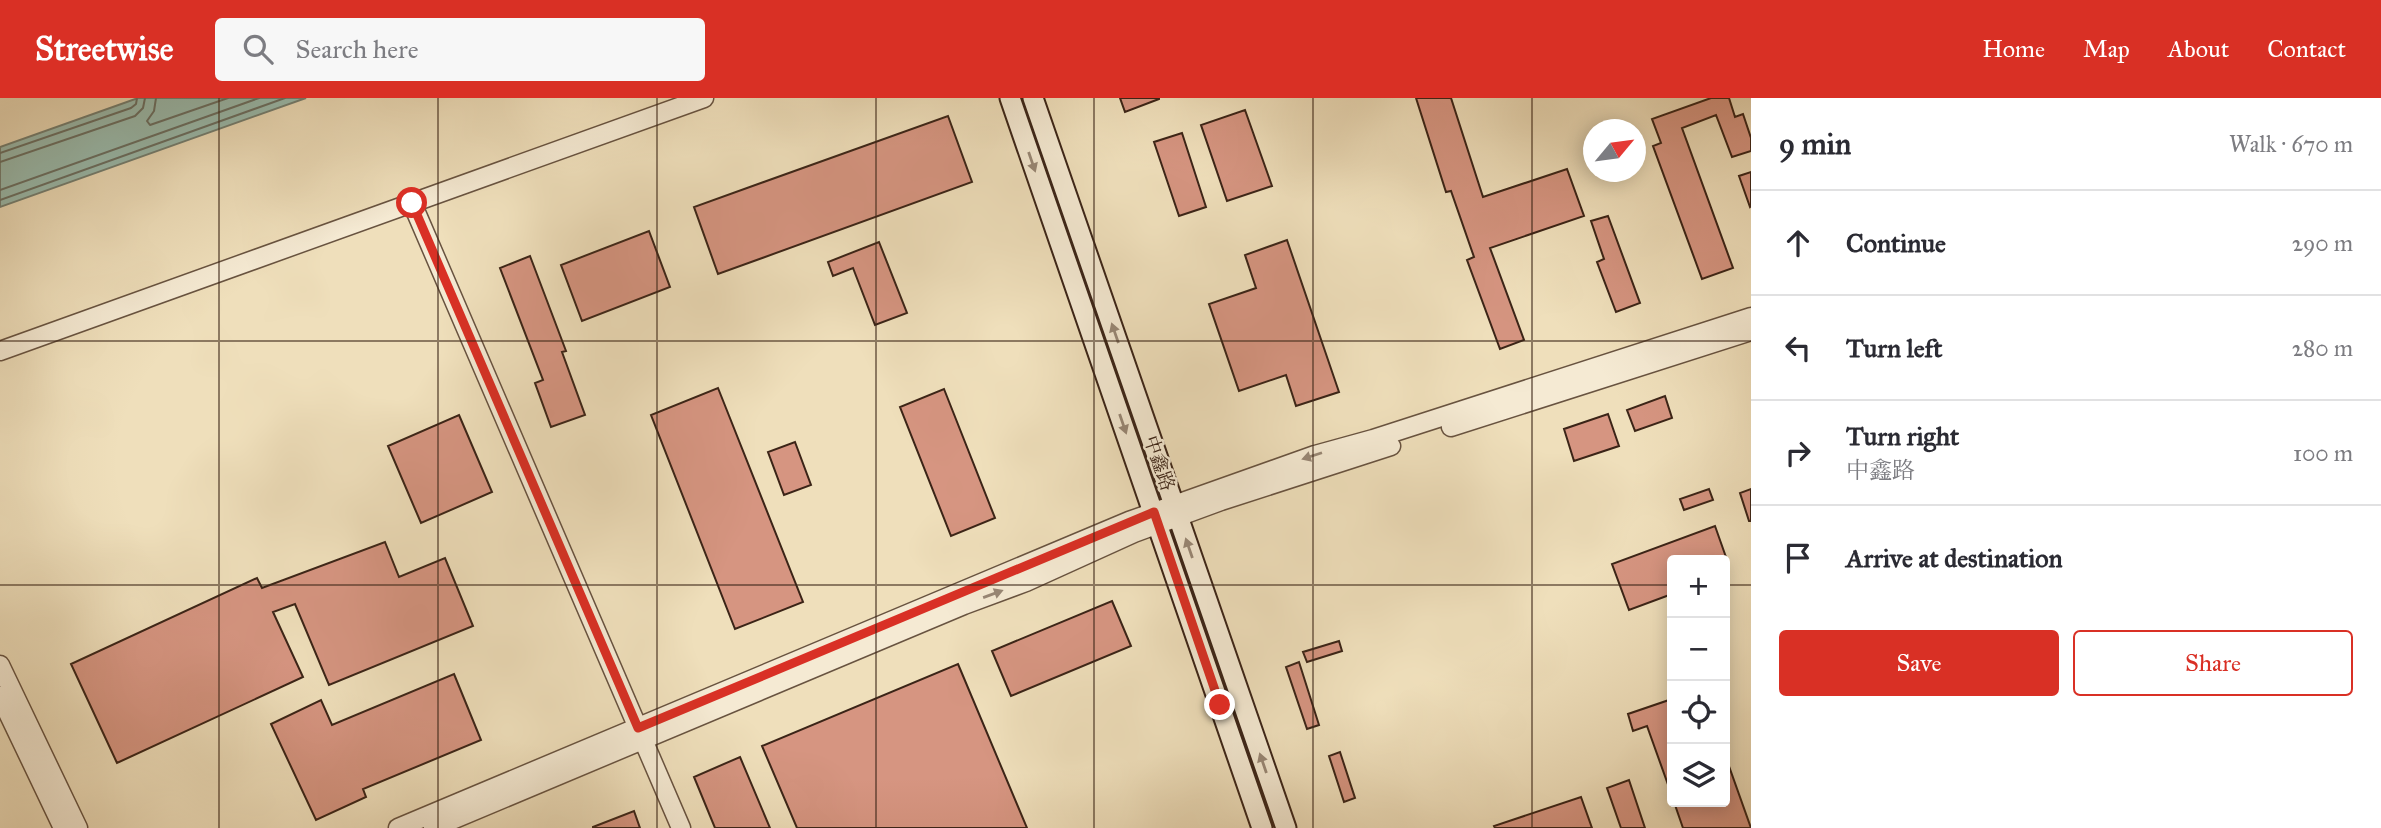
<!DOCTYPE html>
<meta charset="utf-8">
<style>
body{margin:0;font-family:"IM FELL Great Primer","Noto Serif SC",serif;background:#f7f7f7;color:#2b2b33}
.controls{position:absolute;right:21px;bottom:21px;display:grid;overflow:hidden;border-radius:7px;box-shadow:0 4px 18px #0003}
.controls button{width:63px;height:63px;display:grid;place-items:center;padding:0;border:0;border-bottom:2px solid #e1e1e2;background:#fff;color:#2b2b33;font:35px sans-serif}
.compass{position:absolute;left:1583px;top:21px;width:63px;height:63px;border-radius:50%;background:#fff;box-shadow:0 4px 18px #0003;rotate:61deg}
.stop{position:absolute;width:21px;height:21px;margin:-16px;border:5px solid #d93025;border-radius:50%;background:#fff}
.stop.end{background:#d93025;border-color:#fff;box-shadow:0 2px 7px #0008}
.list{margin:0;padding:0;list-style:none}
h2{display:flex;justify-content:space-between;align-items:center;height:91px;margin:0;padding:0 28px;font-size:30px}
h2 small{font-size:23px;font-weight:400;color:#7c7c81}
.list li{display:grid;grid-template-columns:46px 1fr auto;gap:21px;align-items:center;box-sizing:border-box;height:105px;padding:0 28px;border-top:2px solid #e1e1e2}
.list b{display:block;font-size:26px;white-space:nowrap}
.list p{margin:0;font-size:23px;white-space:nowrap;color:#7c7c81}
.list em{font-size:23px;font-style:normal;color:#7c7c81}
.actions{display:flex;gap:14px;padding:21px 28px}
.actions a{flex:1;padding:16px 0;border:2px solid #d93025;border-radius:7px;text-align:center;font-size:24px;color:#d93025}
.actions .main{background:#d93025;color:#fff}
.icon{flex:none;width:38px;height:38px;fill:none;stroke:currentColor;stroke-width:2;stroke-linecap:round;stroke-linejoin:round}
.map{position:relative;flex:none;width:1751px;height:730px;overflow:hidden}
header{display:flex;align-items:center;gap:42px;box-sizing:border-box;height:98px;padding:0 35px;background:#d93025;color:#fff}
header strong{font-size:33px}
nav{display:flex;gap:38px;margin-inline-start:auto;font-size:24px}
.search{width:490px;height:63px;background:#f7f7f7;display:flex;align-items:center;gap:18px;box-sizing:border-box;padding:0 24px;border-radius:7px;color:#7c7c81;font-size:26px}
main{display:flex}
aside{flex:1;background:#fff}
.map>svg:first-child{display:block}
.water{fill:#9abdb0;stroke:#748073;stroke-width:2}
.lines{fill:none;stroke-linecap:round;stroke-linejoin:round}
.shore{stroke:#6a7064;stroke-width:2}
.building{fill:#d69581;stroke:#3b2417;stroke-width:2}
.tertiary-casing{stroke:#685340;stroke-width:21}
.secondary-casing{stroke:#3b2417;stroke-width:23}
.tertiary{stroke:#f5ead3;stroke-width:18}
.secondary{stroke:#f5ead3;stroke-width:19}
.oneway{fill:#988775}
.route{stroke:#d93025;stroke-width:9}
.grid{fill:none;stroke:#3b2417;stroke-width:2;stroke-opacity:0.55}
.labels{text-anchor:middle;stroke-width:5;stroke-linejoin:round;paint-order:stroke}
.street-label{font-size:19px;fill:#3b2417;stroke:#f5ead3}
</style>
<header>
<strong>Streetwise</strong>
<div class="search"><svg class="icon" aria-label="search" viewBox="0 0 24 24"><circle cx="10" cy="10" r="6"/><path d="M15 15l6 6"/></svg>Search here</div>
<nav><a>Home</a><a>Map</a><a>About</a><a>Contact</a></nav>
</header>
<main>
<div class="map">
<svg width="1751" height="730" viewBox="0 0 1751 730">
<rect width="100%" height="100%" fill="#efdfbb"/>
<filter id="stains"><feTurbulence type="fractalNoise" baseFrequency=".00286" numOctaves="4"/><feColorMatrix values="0 0 0 0 .2 0 0 0 0 .09 0 0 0 0 .02 0 0 0 .5 -.17"/></filter>
<radialGradient id="worn" r=".72"><stop offset=".6" stop-color="#630" stop-opacity="0"/><stop offset="1" stop-color="#630" stop-opacity=".3"/></radialGradient>
<path class="water" d="M138,0H306L0,109V49Z"/>
<g class="lines">
<path class="shore" d="M156,0L154,13L147,23L150,27L228,0
M0,55L131,10L136,6L137,0
M0,64L135,18L143,10L145,0
M0,92L259,0
M0,102L285,0"/>
</g>
<path class="building" d="M1120,0H1159V1L1125,14Z
M1416,0H1451L1483,99L1567,71L1584,118L1490,150L1524,242L1500,251L1467,162L1474,159L1451,93L1446,94Z
M1711,0H1729L1735,19L1743,16L1751,40V53L1732,59L1716,17L1682,30L1733,170L1702,181L1653,48L1661,45L1652,21Z
M1245,12L1272,88L1227,103L1201,27Z
M948,18L972,84L718,176L694,109Z
M1182,35L1206,109L1179,118L1154,44Z
M1751,74V108L1750,109L1739,78Z
M1608,118L1640,205L1616,214L1597,164L1604,161L1591,123Z
M649,133L670,189L582,223L561,167Z
M1287,142L1339,294L1296,308L1286,277L1239,293L1209,206L1256,190L1245,157Z
M879,144L907,215L875,227L853,170L833,178L828,164Z
M530,158L566,253L562,254L585,317L551,329L535,285L543,282L500,170Z
M718,290L803,504L735,531L651,317Z
M944,291L995,420L951,438L900,309Z
M1665,298L1672,320L1635,333L1627,312Z
M1608,316L1619,348L1574,363L1564,331Z
M459,317L492,394L421,425L388,348Z
M795,344L811,387L784,397L768,354Z
M1709,391L1713,402L1684,412L1680,401Z
M1751,391V423H1749L1740,395Z
M1715,428L1727,462H1672V496L1629,512L1612,466Z
M385,444L399,479L445,460L473,528L329,587L295,506L273,514L303,579L117,665L71,566L257,480L262,490Z
M1112,503L1131,548L1011,598L992,553Z
M1339,543L1342,553L1307,564L1303,554Z
M1299,564L1319,627L1307,631L1286,569Z
M958,566L1027,730H797L762,648Z
M454,576L481,642L363,691L366,699L316,722L271,626L321,602L332,627Z
M1672,601V694L1671,695L1647,628L1633,633L1628,616Z
M1340,654L1355,700L1344,704L1329,658Z
M1725,657L1751,730H1683L1674,704H1725Z
M740,659L770,730H715L694,679Z
M1629,682L1645,730H1621L1607,690Z
M1581,699L1592,730H1495L1494,728Z
M634,713L640,730H593V729Z"/>
<g class="lines">
<defs>
<path id="tertiary" d="M412,105L681,730
M0,253L704,0
M1451,329L1751,233
M0,567L78,730
M0,598L63,730
M398,730L1129,423L1315,357L1373,341L1751,219
M433,730L964,507L1026,484L1134,435L1221,403L1391,348"/>
<path id="secondary" d="M1010,0L1262,730
M1033,0L1286,730"/>
</defs>
<use href="#tertiary" class="tertiary-casing"/>
<use href="#secondary" class="secondary-casing"/>
<use href="#tertiary" class="tertiary"/>
<use href="#secondary" class="secondary"/>
</g>
<defs><path id="oneway-solid" d="M-6-.8H1V-3.2L6.5 0L1 3.2V.8H-6Z" transform="scale(1.75)"/></defs>
<g class="oneway">
<use href="#oneway-solid" transform="translate(1032 64) rotate(71)"/>
<use href="#oneway-solid" transform="translate(1115 235) rotate(-109)"/>
<use href="#oneway-solid" transform="translate(1123 326) rotate(71)"/>
<use href="#oneway-solid" transform="translate(1312 358) rotate(162)"/>
<use href="#oneway-solid" transform="translate(1189 450) rotate(-109)"/>
<use href="#oneway-solid" transform="translate(993 496) rotate(-20)"/>
<use href="#oneway-solid" transform="translate(1263 665) rotate(-109)"/>
</g>
<g class="lines">
<path class="route" d="M412,105L638,630L1154,414L1220,607"/>
</g>
<path class="grid" d="M219,0V730M438,0V730M657,0V730M876,0V730M1094,0V730M1313,0V730M1532,0V730M0,243H1751M0,487H1672M1725,487H1751"/>
<g class="labels">
<g class="street-label">
<text transform="translate(1160 365) rotate(71)" y="7">中鑫路</text>
</g>
</g>
<rect width="100%" height="100%" filter="url(#stains)"/>
<rect width="100%" height="100%" fill="url(#worn)"/>
</svg>
<div class="controls">
<button>+</button>
<button>−</button>
<button><svg class="icon" aria-label="locate" viewBox="0 0 24 24"><circle cx="12" cy="12" r="6"/><path d="M12 2v4M12 18v4M2 12h4M18 12h4"/></svg></button>
<button><svg class="icon" aria-label="layers" viewBox="0 0 24 24"><path d="M12 4l9 5-9 5-9-5zM3 14l9 5 9-5"/></svg></button>
</div>
<svg class="compass" viewBox="-18 -18 36 36"><path d="M0-13l5 13h-10z" fill="#e53935"/><path d="M0 13l5-13h-10z" fill="#7c7c81"/></svg>
<div class="stop" style="left:412px;top:105px"></div>
<div class="stop end" style="left:1220px;top:607px"></div>
</div>
<aside>
<h2>9 min<small>Walk · 670 m</small></h2>
<ul class="list">
<li><svg class="icon" aria-label="ahead" viewBox="0 0 24 24"><path d="M12 20V5M6 11l6-6 6 6"/></svg><div><b>Continue</b></div><em>290 m</em></li>
<li><svg class="icon" aria-label="left" viewBox="0 0 24 24"><path d="M17 20v-9H6M10 6l-5 5 5 5"/></svg><div><b>Turn left</b></div><em>280 m</em></li>
<li><svg class="icon" aria-label="right" viewBox="0 0 24 24"><path d="M7 20v-9h11M14 6l5 5-5 5"/></svg><div><b>Turn right</b><p>中鑫路</p></div><em>100 m</em></li>
<li><svg class="icon" aria-label="arrive" viewBox="0 0 24 24"><path d="M6 21V4h12l-3 4 3 4H6"/></svg><div><b>Arrive at destination</b></div></li>
</ul>
<div class="actions"><a class="main">Save</a><a>Share</a></div>
</aside>
</main>
